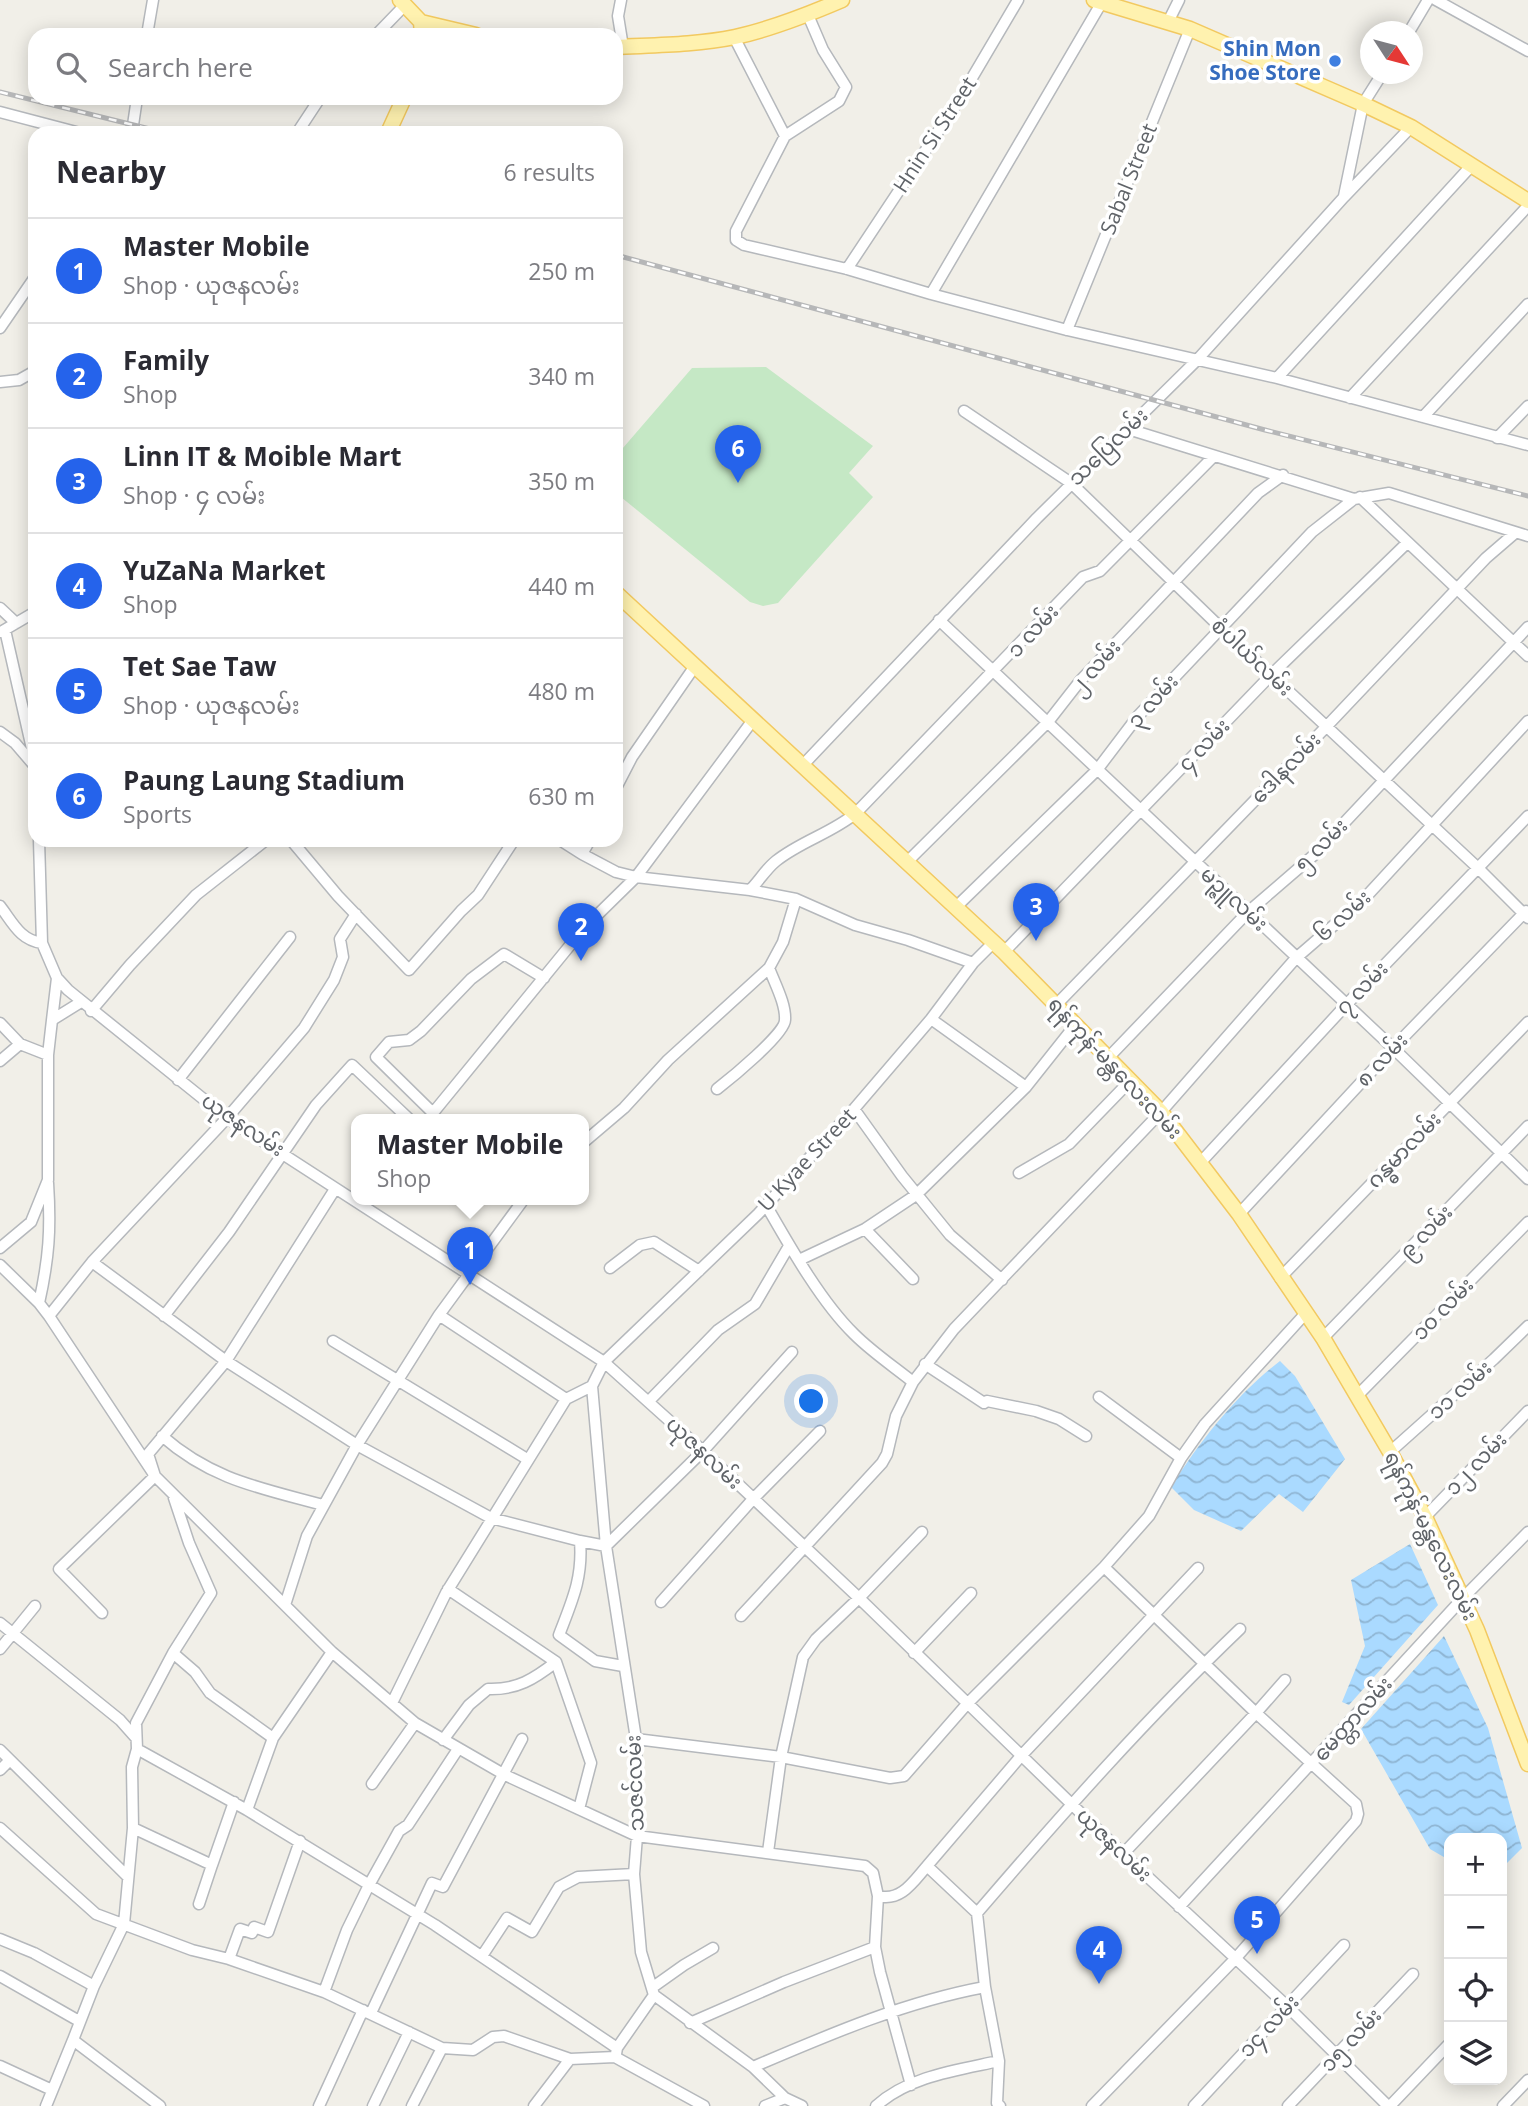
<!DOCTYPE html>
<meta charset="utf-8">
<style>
body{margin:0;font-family:"Open Sans","Noto Sans Myanmar",sans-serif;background:#f2f2f3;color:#2b2b33}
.controls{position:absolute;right:21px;bottom:21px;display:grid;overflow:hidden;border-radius:14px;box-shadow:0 4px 18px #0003}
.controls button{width:63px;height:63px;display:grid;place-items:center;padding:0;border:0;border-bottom:2px solid #e1e1e2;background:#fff;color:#2b2b33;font:35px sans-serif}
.compass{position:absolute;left:1360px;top:21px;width:63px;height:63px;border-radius:50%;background:#fff;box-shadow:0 4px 18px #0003;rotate:126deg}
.you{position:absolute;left:812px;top:1402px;width:24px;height:24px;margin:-18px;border:5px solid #fff;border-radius:50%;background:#1a73e8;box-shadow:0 0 0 10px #1a73e833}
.badge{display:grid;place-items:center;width:46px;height:46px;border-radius:50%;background:#2563eb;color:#fff;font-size:23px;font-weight:700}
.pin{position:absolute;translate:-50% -58px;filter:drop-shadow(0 2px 4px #0008)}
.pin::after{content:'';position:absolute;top:37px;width:24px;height:21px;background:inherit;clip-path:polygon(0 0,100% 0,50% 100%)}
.popup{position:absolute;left:351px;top:1114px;width:238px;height:91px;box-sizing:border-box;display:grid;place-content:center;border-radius:14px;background:#fff;filter:drop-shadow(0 2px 5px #0005);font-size:23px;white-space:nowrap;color:#7c7c81}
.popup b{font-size:26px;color:#2b2b33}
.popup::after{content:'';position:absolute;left:50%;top:100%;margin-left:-14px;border:14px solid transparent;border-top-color:#fff}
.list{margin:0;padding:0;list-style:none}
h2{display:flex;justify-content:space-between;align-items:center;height:91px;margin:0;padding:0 28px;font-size:30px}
h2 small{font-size:23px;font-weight:400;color:#7c7c81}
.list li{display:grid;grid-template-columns:46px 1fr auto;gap:21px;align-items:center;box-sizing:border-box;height:105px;padding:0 28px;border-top:2px solid #e1e1e2}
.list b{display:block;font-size:26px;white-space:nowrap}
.list p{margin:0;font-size:23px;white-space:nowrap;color:#7c7c81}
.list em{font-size:23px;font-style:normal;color:#7c7c81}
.icon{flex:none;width:38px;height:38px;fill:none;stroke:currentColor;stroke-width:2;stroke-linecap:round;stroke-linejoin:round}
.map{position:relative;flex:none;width:1528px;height:2106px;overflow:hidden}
.search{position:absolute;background:#fff;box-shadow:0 4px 18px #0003;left:28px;top:28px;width:595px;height:77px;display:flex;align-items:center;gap:18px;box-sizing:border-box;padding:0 24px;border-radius:21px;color:#7c7c81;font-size:26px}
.panel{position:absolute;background:#fff;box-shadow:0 4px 18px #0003;left:28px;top:126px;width:595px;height:721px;border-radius:21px}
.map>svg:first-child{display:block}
.park{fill:#c5e8c5}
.water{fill:url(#water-waves)}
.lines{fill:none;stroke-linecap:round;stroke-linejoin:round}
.minor-casing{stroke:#b5b8bc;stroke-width:13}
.major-casing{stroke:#f2c960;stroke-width:17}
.minor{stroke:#fff;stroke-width:10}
.major{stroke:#fff2af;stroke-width:14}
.rail-casing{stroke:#b6b7b8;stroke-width:5}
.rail{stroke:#fff;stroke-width:2.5;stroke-dasharray:8;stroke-linecap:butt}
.shop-dot{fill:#3f7fe0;stroke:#fff;stroke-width:2.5}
.labels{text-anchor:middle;stroke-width:7;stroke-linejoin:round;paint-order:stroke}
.shop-label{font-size:21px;font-weight:bold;fill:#366cbe;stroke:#fff;text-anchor:end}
.street-label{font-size:21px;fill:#5f6368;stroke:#fff}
</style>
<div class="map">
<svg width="1528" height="2106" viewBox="0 0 1528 2106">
<defs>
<pattern id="water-waves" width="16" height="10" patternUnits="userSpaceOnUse" patternTransform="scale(1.75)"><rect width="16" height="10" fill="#aadaff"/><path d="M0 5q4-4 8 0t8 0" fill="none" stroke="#8eb4d2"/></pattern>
</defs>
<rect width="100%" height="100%" fill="#f1efe8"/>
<path class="park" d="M766,367L873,446L849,473L873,497L778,603L763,606L750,602L616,493V456L692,368Z"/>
<path class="water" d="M1280,1361L1295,1376L1345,1459L1303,1512L1279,1494L1241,1531L1194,1510L1171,1487C1200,1441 1237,1394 1280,1361Z
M1410,1544L1438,1605L1349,1705L1342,1702L1365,1646L1351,1580Z
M1444,1636L1488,1728L1522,1848L1506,1864L1502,1865V1838H1449V1860L1430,1849L1361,1729Z"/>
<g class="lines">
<defs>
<path id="minor" d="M621,0L618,16L623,47
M1436,0L1528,51
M1168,22L1179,0
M1409,32L1428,0
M147,35L153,0
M376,35L405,5
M734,37L785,136L736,231V240L744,245L847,269L931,294L1067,330L1277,378L1528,445
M0,112L80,133
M129,133L133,125L137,98
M297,133L320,98
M785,136L839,101L846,87L823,50L808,15
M1344,196L1363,104L1382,74
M847,269L959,100L1018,0
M931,294L1102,2
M0,328L35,277
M1067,330L1190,29
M1277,378L1472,165
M0,382L19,380L35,371
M1350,398L1528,206
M964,411L1071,483L1222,629L1478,868L1528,918
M1423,417L1528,304
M1128,429L1354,499L1389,493L1528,536
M1497,438L1528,406
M1360,497L1528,656
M0,608L16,623
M939,620L1393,1048L1528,1179
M5,630L35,762
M1,632L35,612
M0,732L15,743L33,764
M803,765L1037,518L1197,360L1344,197L1411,127
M616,788L632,757L695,666
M39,840L42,943L57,978L68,990L227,1118L604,1362L703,1451L859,1598L1123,1854L1287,2006L1388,2106
M291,840L338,896L409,970L461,911L478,895L514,840
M560,840L582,854L590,840
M582,854L616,872L636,877L750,890L796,899L855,925L908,940L973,963
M908,861L1048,722L1080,681L1258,493L1283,475
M750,890C759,881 766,869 776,861C801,841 832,833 856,813L1083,577L1100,571L1214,456
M0,906C13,923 20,940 42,943
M956,907L1097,770L1138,716L1312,532L1354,499
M1004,952L1271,675L1407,543
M1057,1004L1326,727L1486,558L1515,533
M91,1011L130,965L196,895L266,840
M931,1019L1026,1087
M52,1020L57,978
M0,1023L20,1044L48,1055L52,1020L81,1002
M1108,1058L1248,912L1314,855L1528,627
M0,1061L20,1044
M178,1080L290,937
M717,1089C730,1079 785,1034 785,1020C786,1004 775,984 769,968
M854,1109L902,1176L950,1235L1002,1280
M433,1113L376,1057L389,1042L409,1040L421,1031L471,979L504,954L544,978
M428,1119L585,927L636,877L753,720
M584,1142L624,1108L668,1060L769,968L783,942L796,899
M1200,1163L1346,1005L1528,816
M1019,1173L1069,1144L1130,1081
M766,1205C789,1245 821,1302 854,1334C872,1352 893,1366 913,1382
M1239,1214L1393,1048L1526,911
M865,1229L913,1279
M0,1248L31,1222L48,1180V1055
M799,1260L865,1229L916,1195L1026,1087L1076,1024
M92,1262L226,1361L357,1445L491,1518L580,1541C583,1578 572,1601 559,1635L595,1661L623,1666
M0,1265L39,1303L49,1316L155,1476L332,1652L415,1723L505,1775L637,1836L865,1866L873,1873L878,1896C901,1902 913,1882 927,1866L977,1913
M610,1268L640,1245L654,1242L699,1271
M1280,1278L1528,1022
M39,1303C49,1258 51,1229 48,1183
M439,1315L566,1399
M49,1316L92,1262L227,1118L304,1028L334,980L343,957L340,939L356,914
M164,1316L229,1232L316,1105L352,1065L409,1119
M1323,1338L1528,1126
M333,1341L527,1459
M925,1364L984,1403L987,1401L1036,1411L1059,1419L1086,1436
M592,1386L606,1546L636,1739L637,1836L634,1874L641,1952L654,1995L753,2067L785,2098L802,2106
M1358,1395L1528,1222
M1099,1397L1181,1458
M649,1401L718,1330L755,1304L789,1246
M162,1436C212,1480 261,1488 323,1505
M1390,1452L1494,1359L1528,1326
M1425,1517L1528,1411
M580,1541L606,1546L703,1451L792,1352
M448,1589L556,1662L591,1763L579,1809
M661,1602L753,1499L820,1431
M285,1605L307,1536L357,1445L439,1315L524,1199
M102,1613L59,1569L155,1476L148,1454L226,1361L335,1189
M741,1616L882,1463L887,1454L896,1416L913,1382L954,1329L1161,1112L1296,958L1363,900L1528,721
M0,1623L120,1720L136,1738
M0,1649L35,1606
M173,1653L195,1672L210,1693L273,1738
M914,1653L971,1593
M392,1703L446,1593L566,1399L592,1386L604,1362L758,1214L854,1109L931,1019L973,963L994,942
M636,1739L781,1757L890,1778L904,1776L967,1704L1104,1567L1149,1516L1181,1458L1205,1424L1305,1314
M443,1740L469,1705L488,1689C517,1690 534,1679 556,1662
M137,1749L247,1810L435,1925L617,2048
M0,1750L128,1877
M0,1770L10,1760
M372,1784L415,1723
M247,1810L273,1738L332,1652
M0,1828L96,1914L192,1950L229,1959L324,1992L442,2048L412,2106
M133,1828L212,1865L199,1904
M768,1852L781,1757L803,1657L816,1639L859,1598L922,1532
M1123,1854L1256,1713L1285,1680
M212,1865L234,1802
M927,1866L1021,1756L1198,1568
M878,1896L875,1947L880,1972L911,2085
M1179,1907L1463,1598L1528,1532
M0,1939L34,1953L94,1986
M482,1956L507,1918L532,1932L559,1887L578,1877L634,1874
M229,1959L240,1929L252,1933L254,1927L268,1932L300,1841
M0,1976L79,2021
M653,1987L684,1965L713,1948
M324,1992L347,1930L369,1885L399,1831L408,1825L458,1749
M371,2013L432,1883L443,1887L522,1739
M690,2023L784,1982L875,1947
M442,2048L473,2050L493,2037L504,2036L570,2059L615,2057L704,2106
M616,2054L617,2048L654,1995
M0,2066L52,2090
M753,2067C828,2035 904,2002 985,1987
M46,2106L73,2040
M160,2106L73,2040L94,1986L124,1924L133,1828L132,1767L137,1749L136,1723L173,1653L211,1593L189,1543L174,1498
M319,2106L363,2010
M373,2106L409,2032
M534,2106L570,2059
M765,2106L785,2098
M876,2106C909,2076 958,2070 999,2061
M1000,2106L997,2103L999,2061L985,1987L977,1913C1061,1815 1147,1718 1240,1629
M1092,2106L1235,1959L1356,1821L1358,1814L1356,1804L1256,1713L1104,1567
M1194,2106L1344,1945
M1288,2106L1413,1974
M1390,2106L1449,2044
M1503,2106L1528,2080"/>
<path id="major" d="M400,0L421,22L422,35
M1094,0L1190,29L1363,104L1411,127L1528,201
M421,22L476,35
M616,47C655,45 696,45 735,37C772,29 807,15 842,0
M388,133L404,98
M616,593L1004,952L1161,1112L1239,1214L1323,1338L1390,1452L1425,1517L1477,1630L1528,1764"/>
</defs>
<use href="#minor" class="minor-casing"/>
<use href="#major" class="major-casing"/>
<use href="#minor" class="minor"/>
<use href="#major" class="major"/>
<defs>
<path id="rail" d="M0,92L166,133
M616,255L1265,430L1528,496"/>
</defs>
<use href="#rail" class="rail-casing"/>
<use href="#rail" class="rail"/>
</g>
<circle class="shop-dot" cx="1335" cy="61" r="7"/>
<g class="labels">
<g class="shop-label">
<text x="1321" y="56">Shin Mon<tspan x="1321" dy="24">Shoe Store</tspan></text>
</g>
<g class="street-label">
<text transform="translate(935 135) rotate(-57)" y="7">Hnin Si Street</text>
<text transform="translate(1129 179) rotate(-68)" y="7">Sabal Street</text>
<text transform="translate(1108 447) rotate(-44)" y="7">သပြေလမ်း</text>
<text transform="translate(1033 631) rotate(-47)" y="7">၁ လမ်း</text>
<text transform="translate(1252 657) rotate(43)" y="7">စံပါယ်လမ်း</text>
<text transform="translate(1095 667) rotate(-48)" y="7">၂ လမ်း</text>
<text transform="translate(1153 701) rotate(-48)" y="7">၃ လမ်း</text>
<text transform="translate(1204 745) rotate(-46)" y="7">၄ လမ်း</text>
<text transform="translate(1286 768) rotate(-46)" y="7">ဒေါနလမ်း</text>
<text transform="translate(1321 845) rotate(-45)" y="7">၅ လမ်း</text>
<text transform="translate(1234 899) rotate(43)" y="7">မဉ္ဇူလမ်း</text>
<text transform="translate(1343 916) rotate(-42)" y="7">၆ လမ်း</text>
<text transform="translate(1362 988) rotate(-46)" y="7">၇ လမ်း</text>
<text transform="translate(1382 1060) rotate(-47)" y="7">၈ လမ်း</text>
<text transform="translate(1115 1068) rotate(47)" y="7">ရန်ကုန်-မန္တလေးလမ်း</text>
<text transform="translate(243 1125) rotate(34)" y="7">ယုဇနလမ်း</text>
<text transform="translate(1404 1150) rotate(-46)" y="7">ဂန္ဓမာလမ်း</text>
<text transform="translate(807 1160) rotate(-47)" y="7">U Kyae Street</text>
<text transform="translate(1426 1232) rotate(-46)" y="7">၉ လမ်း</text>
<text transform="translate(1443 1309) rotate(-46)" y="7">၁၀ လမ်း</text>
<text transform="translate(1460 1390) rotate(-42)" y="7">၁၁ လမ်း</text>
<text transform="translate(704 1453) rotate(43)" y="7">ယုဇနလမ်း</text>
<text transform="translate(1476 1464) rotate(-46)" y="7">၁၂ လမ်း</text>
<text transform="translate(1431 1536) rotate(64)" y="7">ရန်ကုန်-မန္တလေးလမ်း</text>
<text transform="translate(1353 1719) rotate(-48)" y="7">မေတ္တာလမ်း</text>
<text transform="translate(635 1783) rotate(-92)" y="7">သဇင်လမ်း</text>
<text transform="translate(1114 1845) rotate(44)" y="7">ယုဇနလမ်း</text>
<text transform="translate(1269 2026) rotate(-47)" y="7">၁၄ လမ်း</text>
<text transform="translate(1351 2040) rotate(-47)" y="7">၁၅ လမ်း</text>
</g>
</g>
</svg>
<div class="controls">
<button>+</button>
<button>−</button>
<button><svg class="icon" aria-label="locate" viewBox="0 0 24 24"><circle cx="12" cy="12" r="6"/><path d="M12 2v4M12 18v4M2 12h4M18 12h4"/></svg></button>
<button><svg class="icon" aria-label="layers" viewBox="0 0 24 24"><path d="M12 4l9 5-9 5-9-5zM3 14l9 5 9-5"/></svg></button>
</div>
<svg class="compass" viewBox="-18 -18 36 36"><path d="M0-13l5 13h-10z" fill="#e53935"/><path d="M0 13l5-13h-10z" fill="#7c7c81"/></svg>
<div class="you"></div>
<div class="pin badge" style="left:470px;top:1285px">1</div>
<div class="popup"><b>Master Mobile</b>Shop</div>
<div class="pin badge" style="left:581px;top:961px">2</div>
<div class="pin badge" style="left:1036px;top:941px">3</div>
<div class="pin badge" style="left:1099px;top:1984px">4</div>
<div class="pin badge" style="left:1257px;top:1954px">5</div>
<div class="pin badge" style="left:738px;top:483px">6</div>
<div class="search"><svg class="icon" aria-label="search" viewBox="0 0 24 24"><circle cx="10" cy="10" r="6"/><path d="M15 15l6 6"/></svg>Search here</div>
<section class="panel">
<h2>Nearby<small>6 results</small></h2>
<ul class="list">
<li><span class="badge">1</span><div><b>Master Mobile</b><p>Shop · ယုဇနလမ်း</p></div><em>250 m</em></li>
<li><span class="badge">2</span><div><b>Family</b><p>Shop</p></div><em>340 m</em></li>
<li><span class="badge">3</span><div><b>Linn IT &amp; Moible Mart</b><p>Shop · ၄ လမ်း</p></div><em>350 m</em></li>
<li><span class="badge">4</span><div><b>YuZaNa Market</b><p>Shop</p></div><em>440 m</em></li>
<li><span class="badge">5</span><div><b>Tet Sae Taw</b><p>Shop · ယုဇနလမ်း</p></div><em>480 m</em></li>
<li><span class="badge">6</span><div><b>Paung Laung Stadium</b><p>Sports</p></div><em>630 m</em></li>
</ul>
</section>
</div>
